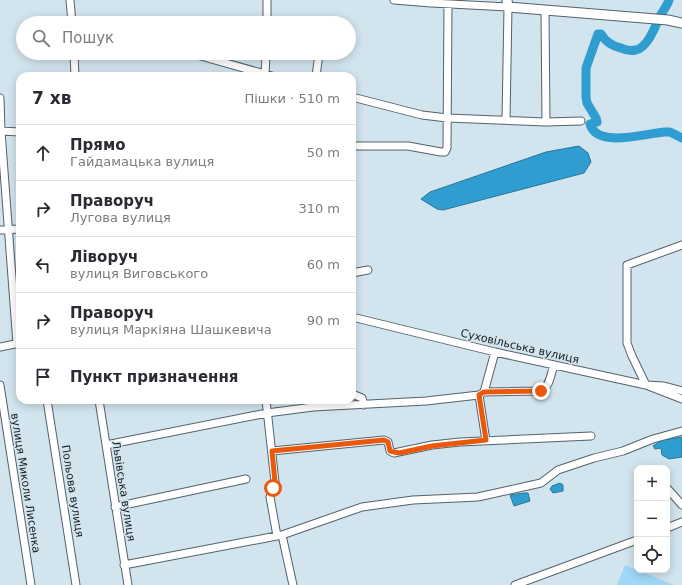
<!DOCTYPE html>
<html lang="uk">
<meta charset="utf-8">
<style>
body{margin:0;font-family:"DejaVu Sans",sans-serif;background:#f2f2f3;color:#2b2b33}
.controls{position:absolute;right:12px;bottom:12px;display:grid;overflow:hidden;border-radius:8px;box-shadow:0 2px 10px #0003}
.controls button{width:36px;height:36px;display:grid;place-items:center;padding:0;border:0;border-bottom:1px solid #e1e1e2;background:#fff;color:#2b2b33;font:20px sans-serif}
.stop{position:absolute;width:12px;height:12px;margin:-9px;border:3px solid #ea580c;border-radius:50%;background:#fff}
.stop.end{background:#ea580c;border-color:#fff;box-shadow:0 1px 4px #0008}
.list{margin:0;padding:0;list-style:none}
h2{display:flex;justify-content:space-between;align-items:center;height:52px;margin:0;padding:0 16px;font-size:17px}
h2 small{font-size:13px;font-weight:400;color:#7c7c81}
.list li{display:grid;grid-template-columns:26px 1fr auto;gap:12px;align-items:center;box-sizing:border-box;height:56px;padding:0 16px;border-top:1px solid #e1e1e2}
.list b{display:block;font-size:15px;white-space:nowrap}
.list p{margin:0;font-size:13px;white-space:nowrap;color:#7c7c81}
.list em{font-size:13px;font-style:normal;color:#7c7c81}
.icon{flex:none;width:22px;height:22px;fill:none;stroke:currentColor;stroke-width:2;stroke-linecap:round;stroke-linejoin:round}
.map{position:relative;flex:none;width:682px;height:585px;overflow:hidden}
.search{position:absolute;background:#fff;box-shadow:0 2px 10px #0003;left:16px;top:16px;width:340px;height:44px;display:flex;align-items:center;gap:10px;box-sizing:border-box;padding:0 14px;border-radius:22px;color:#7c7c81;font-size:15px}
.panel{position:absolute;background:#fff;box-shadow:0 2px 10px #0003;left:16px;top:72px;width:340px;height:332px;border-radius:12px}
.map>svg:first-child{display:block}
.green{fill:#a0d7f6}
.water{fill:#309dd0;stroke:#28779b}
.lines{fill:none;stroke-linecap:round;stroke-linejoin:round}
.river{stroke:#309dd0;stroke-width:9}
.minor-casing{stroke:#53626b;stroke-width:9}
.major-casing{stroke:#53626b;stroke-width:11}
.minor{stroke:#fff;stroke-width:7}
.major{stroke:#fff;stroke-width:9}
.route{stroke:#ea580c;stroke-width:5}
.labels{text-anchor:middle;stroke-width:3;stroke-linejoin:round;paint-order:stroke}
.street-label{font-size:11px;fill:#161d20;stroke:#d2e4ee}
</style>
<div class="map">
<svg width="682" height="585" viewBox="0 0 682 585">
<rect width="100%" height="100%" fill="#d2e4ee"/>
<path class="green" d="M625,565L674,585H617Z"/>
<path class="water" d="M579,146L588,153L591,162L584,173L443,210L437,209L421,199L430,192L546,152Z
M682,437V457L669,459L662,455L661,448L655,449L653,446L662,440Z
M560,483L563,485V491L553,493L550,489L552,486Z
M524,493H528L530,501L514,506L510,495Z"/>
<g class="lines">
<path class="river" d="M669,0C667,6 663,11 660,16C655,27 648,47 636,50C631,51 625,50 621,48C612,46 605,41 601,34H598L586,68V97L587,103L596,118L597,122L590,124C597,149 646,133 665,132H670L682,138"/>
<defs>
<path id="minor" d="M70,0L72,23
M394,0L431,3L508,7L506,120
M545,11L546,122
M267,23V0
M74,53L75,76
M190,53L272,76
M265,76L266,53
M316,76L319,54
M352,97L422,115L447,118L546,122L581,121
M0,98L1,131L17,344
M0,131L20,132
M352,146H408L441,152H445L447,148L448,4
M0,230L20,229
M682,245L627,265V343L632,356L646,385L664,386L682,391
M352,273L368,270
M352,317L495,352L646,385L682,399
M0,347L20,343
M0,385L31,585
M484,392L495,352
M352,394L362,398L364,405
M479,395L486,441
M47,400L76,585
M99,400L128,585
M266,400L275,482L270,497L277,536
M106,445L267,413L313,407L426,401L479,395L484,392L541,391C550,387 551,373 554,365
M272,451L384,440L388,442L390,451L394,453L432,445L460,442L591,436
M667,488L682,505
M115,507L246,479
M667,528L682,522
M282,535L293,585
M124,565L282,535L362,507L413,500L478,497L541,483L558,470L594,458L623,451L653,439L682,431
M515,585L637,540"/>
<path id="major" d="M507,0L508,7L668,20L682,23"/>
</defs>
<use href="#minor" class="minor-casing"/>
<use href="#major" class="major-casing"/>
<use href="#minor" class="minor"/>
<use href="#major" class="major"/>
</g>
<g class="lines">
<path class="route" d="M273,488L275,482L272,451L384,440L388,442L390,451L399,453L432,446L486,440L479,395L484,392L541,391"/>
</g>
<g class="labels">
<g class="street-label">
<text transform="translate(520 346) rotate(13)" y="4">Суховільська вулиця</text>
<text transform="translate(26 483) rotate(81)" y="4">вулиця Миколи Лисенка</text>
<text transform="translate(73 491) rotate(81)" y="4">Польова вулиця</text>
<text transform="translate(124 491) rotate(81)" y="4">Львівська вулиця</text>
</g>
</g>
</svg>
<div class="controls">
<button>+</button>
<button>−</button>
<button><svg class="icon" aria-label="locate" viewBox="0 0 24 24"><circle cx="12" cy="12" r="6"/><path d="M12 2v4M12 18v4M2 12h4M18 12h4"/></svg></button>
</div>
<div class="stop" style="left:273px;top:488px"></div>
<div class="stop end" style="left:541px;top:391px"></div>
<div class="search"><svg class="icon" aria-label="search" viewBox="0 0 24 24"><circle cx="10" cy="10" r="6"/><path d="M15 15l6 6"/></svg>Пошук</div>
<section class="panel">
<h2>7 хв<small>Пішки · 510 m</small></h2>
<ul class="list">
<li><svg class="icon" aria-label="ahead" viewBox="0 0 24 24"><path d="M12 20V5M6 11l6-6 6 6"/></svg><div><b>Прямо</b><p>Гайдамацька вулиця</p></div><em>50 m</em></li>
<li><svg class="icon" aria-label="right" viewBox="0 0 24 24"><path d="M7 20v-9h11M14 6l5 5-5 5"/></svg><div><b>Праворуч</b><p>Лугова вулиця</p></div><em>310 m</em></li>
<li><svg class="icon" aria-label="left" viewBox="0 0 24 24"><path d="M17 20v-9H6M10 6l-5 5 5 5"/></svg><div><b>Ліворуч</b><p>вулиця Виговського</p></div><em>60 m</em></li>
<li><svg class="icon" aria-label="right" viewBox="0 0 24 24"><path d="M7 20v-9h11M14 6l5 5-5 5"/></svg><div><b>Праворуч</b><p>вулиця Маркіяна Шашкевича</p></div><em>90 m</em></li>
<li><svg class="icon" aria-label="arrive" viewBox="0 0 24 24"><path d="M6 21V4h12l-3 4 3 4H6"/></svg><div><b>Пункт призначення</b></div></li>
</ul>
</section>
</div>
